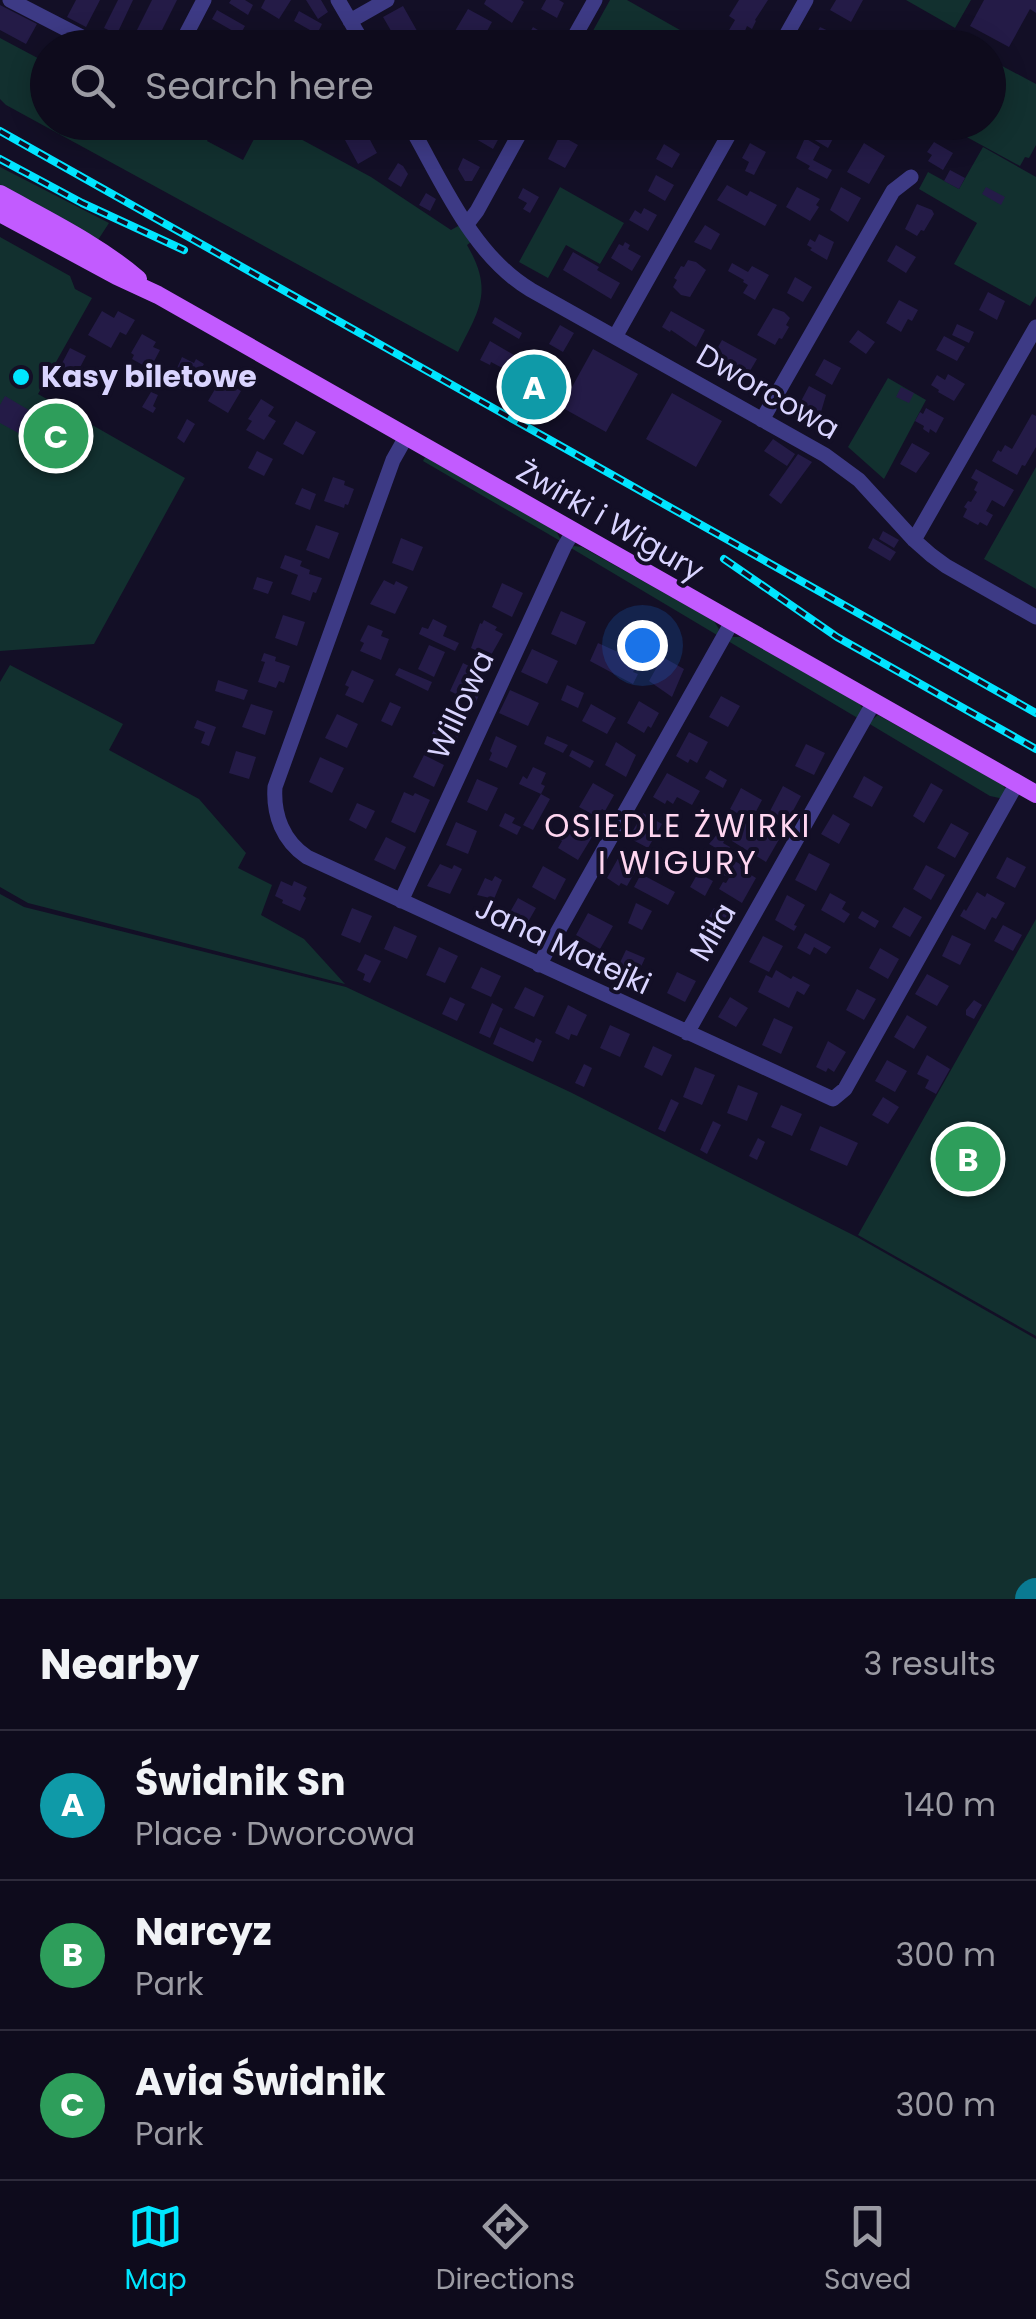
<!DOCTYPE html>
<meta charset="utf-8">
<style>
body{margin:0;font-family:Poppins,sans-serif;background:#1c1929;color:#f1f3f6}
.you{position:absolute;left:642px;top:645px;width:35px;height:35px;margin:-25px;border:8px solid #fff;border-radius:50%;background:#1a73e8;box-shadow:0 0 0 15px #1a73e833}
.badge{display:grid;place-items:center;width:65px;height:65px;border-radius:50%;background:#00e5ff;color:#fff;font-size:32px;font-weight:700}
.pin{position:absolute;translate:-50% -50%;border:5px solid #fff;box-shadow:0 2px 10px #0006}
.list{margin:0;padding:0;list-style:none}
h2{display:flex;justify-content:space-between;align-items:center;height:130px;margin:0;padding:0 40px;font-size:42px}
h2 small{font-size:32px;font-weight:400;color:#9b9ba3}
.list li{display:grid;grid-template-columns:65px 1fr auto;gap:30px;align-items:center;box-sizing:border-box;height:150px;padding:0 40px;border-top:2px solid #2e2b3b}
.list b{display:block;font-size:38px;white-space:nowrap}
.list p{margin:0;font-size:32px;white-space:nowrap;color:#9b9ba3}
.list em{font-size:32px;font-style:normal;color:#9b9ba3}
.icon{flex:none;width:55px;height:55px;fill:none;stroke:currentColor;stroke-width:2;stroke-linecap:round;stroke-linejoin:round}
.map{position:relative;flex:none;width:1036px;height:1599px;overflow:hidden}
.search{position:absolute;background:#0e0b1c;box-shadow:0 5px 25px #0003;left:30px;right:30px;top:30px;height:110px;display:flex;align-items:center;gap:25px;box-sizing:border-box;padding:0 35px;border-radius:55px;color:#9b9ba3;font-size:38px}
.sheet{height:580px;background:#0e0b1c}
nav{display:flex;justify-content:space-around;align-items:center;box-sizing:border-box;height:140px;border-top:2px solid #2e2b3b;background:#0e0b1c;font-size:28px;color:#9b9ba3}
nav a{display:grid;justify-items:center;gap:5px}
nav .on{color:#00e5ff}
.map>svg:first-child{display:block}
.green{fill:#12302f}
.lines{fill:none;stroke-linecap:round;stroke-linejoin:round}
.taxiway{stroke:#0a7a92;stroke-width:38}
.building{fill:#241b47}
.minor{stroke:#3d3a85;stroke-width:15}
.major{stroke:#c25bff;stroke-width:18}
.rail-casing{stroke:#00e5ff;stroke-width:8}
.rail{stroke:#130f26;stroke-width:4;stroke-dasharray:11;stroke-linecap:butt}
.poi-dot{fill:#00e5ff;stroke:#130f26;stroke-width:4}
.labels{text-anchor:middle;stroke-width:8;stroke-linejoin:round;paint-order:stroke}
.poi-label{font-size:30px;font-weight:bold;fill:#d9d4ff;stroke:#130f26;text-anchor:start}
.street-label{font-size:30px;fill:#d9d4ff;stroke:#130f26}
.neighbourhood-label{font-size:32px;letter-spacing:2.5px;fill:#ffd6f0;stroke:#130f26}
</style>
<div class="map">
<svg width="1036" height="1599" viewBox="0 0 1036 1599">
<rect width="100%" height="100%" fill="#130f26"/>
<path class="green" d="M610,0H627L687,34L679,47H584Z
M906,0H971L955,28Z
M0,38L47,63L48,122L217,123L207,141L243,160L262,124L268,127L271,123L371,177L451,230L460,225L471,242L467,245C494,291 479,310 458,352L6,105L0,99Z
M989,59L1036,84V145L1029,158L1025,157L1020,166L941,123L988,122Z
M983,147L1036,177V296L1030,306L954,264L977,223L919,189L928,172L959,189Z
M0,167L109,223L96,243L0,187Z
M560,187L624,223L600,264L566,245L548,278L519,262Z
M0,237L70,276L75,289L92,298L38,394L185,478L94,644L0,651Z
M888,378L926,400L884,479L848,447Z
M425,457L556,531L562,542L423,461Z
M1036,467V589L984,559Z
M574,546L582,547L714,621L719,629L717,635L571,548Z
M732,637H741L859,703L863,709L861,720L728,641Z
M10,665L123,724L109,750L199,799L246,853L238,868L272,885L261,915L304,939L345,984L28,903L0,887V682Z
M878,715L1003,785L1006,790L1004,799L990,796L868,723Z
M0,894L24,907L346,987L570,1092L857,1237L1036,1339V1599H0Z
M1036,919V1336L858,1235Z"/>
<g class="lines">
<path class="taxiway" d="M1034,1599L1036,1597"/>
</g>
<path class="building" d="M76,0H100L86,27L67,17Z
M118,0H133L117,34L104,28Z
M152,0H177L153,48H128Z
M231,0H245L253,5L248,15L229,3Z
M265,0H291L279,19L261,8Z
M306,0H321L328,12L318,19Z
M486,0H521L524,2L512,23L484,4Z
M546,0H559L564,3L557,18L541,9Z
M739,0H768L755,20L756,21L752,29L747,26L739,45L725,37L735,20L729,16Z
M836,0H863L851,22L830,10Z
M984,0H1036V13L1030,9L1009,47L970,26Z
M0,5L37,24L26,44L0,30Z
M403,6L425,45L421,48H401L383,17Z
M468,9L492,22L481,42L466,33L464,36L455,31Z
M217,10L245,26L240,35L212,19Z
M299,11L322,24L317,34L294,21Z
M533,27L548,36L541,48H521Z
M820,27L835,34L833,38L840,42L837,48H809Z
M260,31L279,41L275,48H266L254,41Z
M670,122H691L682,137L667,128Z
M879,122H902L889,137L875,129Z
M361,123L377,153L358,164L345,140L351,137L349,130Z
M819,126L835,135L828,148L813,139Z
M482,130L490,135L493,132L500,136L493,149L476,139Z
M560,135L578,145L565,168L548,159Z
M805,138L820,147L813,160L832,170L827,179L808,169L810,166L796,158Z
M934,142L953,153L943,170L928,161L932,155L927,152Z
M750,143L766,152L754,175L745,171L749,162L742,158Z
M864,143L885,156L869,184L847,172Z
M664,144L680,154L672,168L656,159Z
M463,158L480,167L472,181H465L458,169Z
M398,163L403,166L408,174L401,187L388,179Z
M950,170L965,178L959,189L944,181Z
M656,175L674,185L665,201L648,191Z
M727,185L747,196L750,191L777,205L765,226L717,200Z
M797,187L820,199L816,205L819,207L810,221L786,207Z
M841,187L861,198L848,222L830,210Z
M986,187L1005,197L1001,205L982,194Z
M523,188L539,197L530,213L523,209L527,203L518,198Z
M426,193L436,199L430,211L419,205Z
M917,204L932,210L934,214L924,231L921,230L917,236L905,229Z
M644,208L657,215L648,231L629,220L635,210L641,214Z
M705,225L720,234L711,250L694,242Z
M819,234L834,242L827,260L810,250L812,248L807,245L810,239L815,242Z
M625,242L630,245L628,249L641,256L632,271L611,258L619,244L623,246Z
M896,245L916,257L906,273L887,261Z
M573,252L599,267L597,270L620,283L611,299L563,270Z
M688,260L696,262L706,270L690,297L681,295L673,287L677,280L674,278L681,266L684,267Z
M732,263L748,272L752,266L769,275L755,300L743,293L748,285L743,282L744,280L728,271Z
M795,277L812,287L803,302L787,293Z
M988,292L1005,301L997,320L979,310Z
M899,300L918,310L912,321L908,319L901,332L886,323Z
M773,308L784,312L790,318L786,325L789,327L782,339L779,338L775,345L757,335Z
M102,311L114,318L118,311L135,320L126,335L120,332L111,348L88,335Z
M671,311L705,330L696,347L671,330L670,332L662,327Z
M495,317L522,333L519,339L492,323Z
M957,324L974,332L969,343L952,335Z
M560,325L574,333L563,352L549,344Z
M858,330L875,342L866,354L849,342Z
M142,334L156,342L153,347L160,350L150,369L132,359L134,355L131,353Z
M944,336L965,347L957,361L936,350Z
M722,340L757,359L747,376L740,371L741,369L713,356Z
M490,341L514,355L506,370L491,362L490,365L480,360Z
M70,348L86,356L76,375L60,367Z
M593,349L638,374L606,432L561,407Z
M182,357L194,363L196,359L204,364L189,389L182,385L180,389L170,384Z
M824,359L841,368L832,385L815,375Z
M526,372L536,378L538,374L553,383L546,402L528,392L526,396L515,390Z
M948,374L965,384L954,401L938,392L939,390L931,385L937,375L945,380Z
M221,379L241,391L228,413L208,401Z
M809,386L826,395L821,412L800,403Z
M901,387L914,393L909,403L896,397Z
M151,392L158,395L153,406L156,408L153,413L142,407Z
M672,393L722,421L696,467L646,439Z
M5,396L44,419L40,426L50,432L42,446L0,423V405Z
M261,399L274,407L268,416L276,421L264,440L246,430L252,421L248,419Z
M926,408L944,418L936,433L930,429L929,433L923,429L924,426L915,421L920,412L923,414Z
M1032,414L1036,416V447L1025,466L1022,465L1017,475L992,461L998,450L1001,452L1005,445L1012,449Z
M187,419L195,424L184,443L177,438Z
M296,421L316,432L303,455L283,444Z
M773,439L795,454L787,466L764,451Z
M912,443L930,453L916,473L900,464Z
M257,451L273,459L264,476L248,468Z
M798,454L812,462L781,504L769,495Z
M976,469L1014,490L1004,507L992,500L986,511L993,515L987,526L980,522L978,525L963,517L967,509L964,507L968,501L971,502L977,492L974,490L978,482L971,478Z
M333,477L345,481L344,485L354,489L348,505L345,504L344,508L324,501Z
M302,488L316,494L310,510L295,504Z
M316,525L339,533L329,559L306,550Z
M883,531L899,540L894,548L879,539Z
M401,538L423,547L413,571L392,563Z
M873,538L896,552L890,561L868,548Z
M285,555L302,561L300,566L310,570L309,574L322,578L316,593L313,592L310,601L291,594L298,575L280,568Z
M257,577L273,582L268,594L253,589Z
M384,580L394,585L396,581L408,587L395,614L370,604Z
M502,583L523,593L512,617L492,607Z
M561,611L586,622L576,645L551,634Z
M283,615L305,622L297,646L275,638Z
M433,619L447,626L443,636L459,643L455,651L419,634L422,627L428,629Z
M484,620L497,627L495,630L503,634L490,657L471,648L480,623L482,624Z
M368,625L383,631L381,636L389,639L381,660L360,651L364,643L360,641Z
M626,641L645,652L633,672L638,674L633,684L590,661L598,643L620,653Z
M429,645L445,652L434,677L418,669Z
M532,649L558,661L547,684L521,672Z
M650,650L684,669L672,697L649,681L658,665L645,658Z
M264,653L276,657L275,661L290,666L284,683L279,681L276,688L258,682L265,662L261,661Z
M463,663L475,669L473,673L484,678L477,692L480,693L475,704L450,691Z
M399,668L432,682L428,691L395,675Z
M352,670L374,680L363,703L345,695L349,687L345,685Z
M218,680L248,690L244,700L215,691Z
M567,685L584,693L578,708L561,700Z
M510,690L539,703L528,726L499,713Z
M721,696L740,706L728,727L709,717Z
M639,701L659,713L651,728L648,726L644,733L627,723Z
M390,702L401,707L392,726L381,721Z
M251,704L273,711L265,735L242,727Z
M591,704L616,718L607,734L582,721Z
M443,711L465,722L456,741L452,739L450,743L432,734Z
M337,714L358,724L347,748L325,738Z
M197,720L216,727L209,746L201,743L205,732L194,728Z
M689,732L708,742L697,763L690,759L688,763L676,756Z
M496,736L517,746L507,768L489,760L492,753L490,751Z
M547,736L568,745L563,753L544,744Z
M616,742L636,755L626,777L605,765Z
M806,744L825,753L814,775L795,766Z
M572,750L594,761L590,768L569,756Z
M236,751L256,757L249,779L229,773Z
M424,755L444,765L434,787L413,777Z
M320,757L344,768L332,793L309,782Z
M533,767L546,773L541,784L545,786L541,794L519,784L523,776L527,779Z
M710,770L727,780L723,788L705,778Z
M667,773L700,791L692,805L677,797L673,804L667,800L665,804L653,797Z
M864,776L883,787L872,807L853,797Z
M477,779L498,788L487,811L467,802Z
M593,783L614,795L605,811L602,809L597,817L579,807Z
M931,783L943,790L924,823L913,816Z
M783,786L801,796L788,820L770,811Z
M741,788L762,800L751,821L730,809Z
M404,792L413,796L415,793L430,800L415,833L391,822Z
M541,794L550,799L533,830L523,825Z
M357,803L375,811L366,829L349,820Z
M505,813L515,818L512,823L521,827L517,835L499,826Z
M643,813L662,824L648,848L631,839L633,835L631,834Z
M833,814L850,824L839,844L821,834Z
M753,820L781,836L766,862L732,841L743,822L749,826Z
M456,822L477,831L468,854L446,845Z
M568,823L592,837L578,860L558,848L562,841L558,839Z
M951,823L969,833L955,858L937,848Z
M719,832L727,836L723,843L730,847L726,854L709,844Z
M386,837L406,847L395,870L374,860Z
M809,853L830,864L816,891L795,880Z
M620,855L639,865L627,886L621,883L619,886L607,878Z
M1007,857L1026,867L1015,888L996,878Z
M729,858L742,865L740,868L756,878L742,903L719,889L723,882L726,883L729,878L720,873Z
M440,864L452,869L454,865L462,869L450,894L427,886Z
M926,865L945,875L931,900L913,889Z
M543,866L566,879L555,900L532,887Z
M698,873L713,881L705,896L690,887Z
M641,874L675,892L668,905L634,887Z
M495,876L502,880L494,899L477,895L485,878L492,881Z
M281,881L292,886L294,881L307,887L303,896L306,898L300,911L282,903L283,900L275,896Z
M977,892L985,897L987,893L1005,903L996,919L992,917L985,930L960,916L964,909L966,911Z
M830,893L846,902L842,909L850,914L844,923L821,910Z
M787,895L805,905L794,925L797,926L794,931L775,920Z
M518,898L536,908L524,929L506,919Z
M636,903L652,911L642,930L628,923Z
M904,907L922,917L910,937L892,927Z
M352,908L372,916L360,943L341,935Z
M714,908L734,919L719,944L703,936L706,931L702,929Z
M862,911L879,921L875,928L858,918Z
M588,913L613,926L600,949L576,935Z
M1003,925L1022,935L1013,951L994,941Z
M394,926L417,936L407,959L384,949Z
M805,933L831,947L826,954L814,947L810,955L797,948Z
M952,935L971,944L960,965L942,956Z
M763,936L783,946L769,972L749,962Z
M439,947L458,956L445,983L426,975Z
M880,948L899,959L888,979L869,968Z
M626,950L645,958L635,980L616,971Z
M365,954L381,961L370,983L363,980L365,974L357,970Z
M481,967L501,976L491,997L471,988Z
M776,970L791,979L793,976L810,985L804,995L797,991L789,1008L758,992L766,975L772,978Z
M677,972L696,981L685,1002L667,993Z
M927,974L949,986L937,1006L915,994Z
M525,987L544,996L534,1017L514,1008Z
M857,989L876,999L864,1020L846,1010Z
M450,997L465,1004L457,1021L442,1014Z
M730,997L748,1008L736,1027L718,1017Z
M974,1000L982,1005L974,1019L966,1015V1010Z
M492,1003L503,1009L490,1038L479,1033Z
M568,1005L587,1015L577,1036L571,1034L569,1040L555,1033Z
M907,1015L927,1027L914,1049L894,1037Z
M774,1018L793,1027L781,1054L762,1045Z
M610,1025L630,1034L620,1057L600,1048Z
M500,1027L534,1043L536,1038L542,1041L533,1062L493,1044Z
M828,1041L846,1052L834,1072L828,1068L826,1072L816,1067Z
M653,1046L672,1055L662,1076L644,1067Z
M927,1055L950,1069L936,1094L925,1088L929,1080L917,1074Z
M887,1060L907,1071L895,1092L875,1081Z
M584,1064L592,1068L584,1087L575,1083Z
M695,1067L715,1075L702,1105L683,1097Z
M738,1085L758,1093L747,1121L727,1113Z
M883,1097L899,1107L888,1124L872,1115Z
M671,1099L679,1103L665,1132L658,1129Z
M781,1105L802,1114L792,1136L771,1127Z
M713,1121L721,1125L707,1154L700,1150Z
M820,1126L858,1143L847,1166L810,1150Z
M758,1138L765,1142L757,1160L749,1156Z"/>
<g class="lines">
<path class="minor" d="M10,0L103,48
M338,0L366,48
M350,21L387,0
M179,48L204,0
M568,48L595,0
M779,48L806,0
M408,122C442,181 472,255 531,290L825,455L859,480L914,540L931,555L946,566L1036,617
M467,224L477,211L526,122
M615,337L736,122
M762,420L893,191L911,177
M406,437L393,460L275,787C273,815 283,841 307,857L833,1099L845,1089L1017,783
M914,540L1036,327
M401,901L564,547L573,532
M539,965L732,622
M687,1033L874,702"/>
<path class="major" d="M0,194C47,220 97,244 138,279
M0,213L117,276L158,295L1036,794"/>
<defs>
<path id="rail" d="M0,131L1036,713
M0,159L82,203L184,250
M724,559L837,637L1036,749"/>
</defs>
<use href="#rail" class="rail-casing"/>
<use href="#rail" class="rail"/>
</g>
<circle class="poi-dot" cx="21" cy="377" r="10"/>
<g class="labels">
<g class="poi-label">
<text x="41" y="387">Kasy biletowe</text>
</g>
<g class="street-label">
<text transform="translate(768 392) rotate(30)" y="10">Dworcowa</text>
<text transform="translate(610 521) rotate(30)" y="10">Żwirki i Wigury</text>
<text transform="translate(461 705) rotate(-65)" y="10">Willowa</text>
<text transform="translate(713 932) rotate(-60)" y="10">Miła</text>
<text transform="translate(563 946) rotate(25)" y="10">Jana Matejki</text>
</g>
<g class="neighbourhood-label">
<text x="678" y="837">OSIEDLE ŻWIRKI<tspan x="678" dy="37">I WIGURY</tspan></text>
</g>
</g>
</svg>
<div class="you"></div>
<div class="pin badge" style="left:534px;top:387px;background:#0f9aa8">A</div>
<div class="pin badge" style="left:968px;top:1159px;background:#2e9e5b">B</div>
<div class="pin badge" style="left:56px;top:436px;background:#2e9e5b">C</div>
<div class="search"><svg class="icon" aria-label="search" viewBox="0 0 24 24"><circle cx="10" cy="10" r="6"/><path d="M15 15l6 6"/></svg>Search here</div>
</div>
<section class="sheet">
<h2>Nearby<small>3 results</small></h2>
<ul class="list">
<li><span class="badge" style="background:#0f9aa8">A</span><div><b>Świdnik Sn</b><p>Place · Dworcowa</p></div><em>140 m</em></li>
<li><span class="badge" style="background:#2e9e5b">B</span><div><b>Narcyz</b><p>Park</p></div><em>300 m</em></li>
<li><span class="badge" style="background:#2e9e5b">C</span><div><b>Avia Świdnik</b><p>Park</p></div><em>300 m</em></li>
</ul>
</section>
<nav>
<a class="on"><svg class="icon" aria-label="map" viewBox="0 0 24 24"><path d="M3 6l6-2 6 2 6-2v14l-6 2-6-2-6 2zM9 4v14M15 6v14"/></svg>Map</a>
<a><svg class="icon" aria-label="directions" viewBox="0 0 24 24"><path d="M12 3l9 9-9 9-9-9zM9 14v-3h6M13 9l2 2-2 2"/></svg>Directions</a>
<a><svg class="icon" aria-label="saved" viewBox="0 0 24 24"><path d="M7 4h10v16l-5-4-5 4z"/></svg>Saved</a>
</nav>
